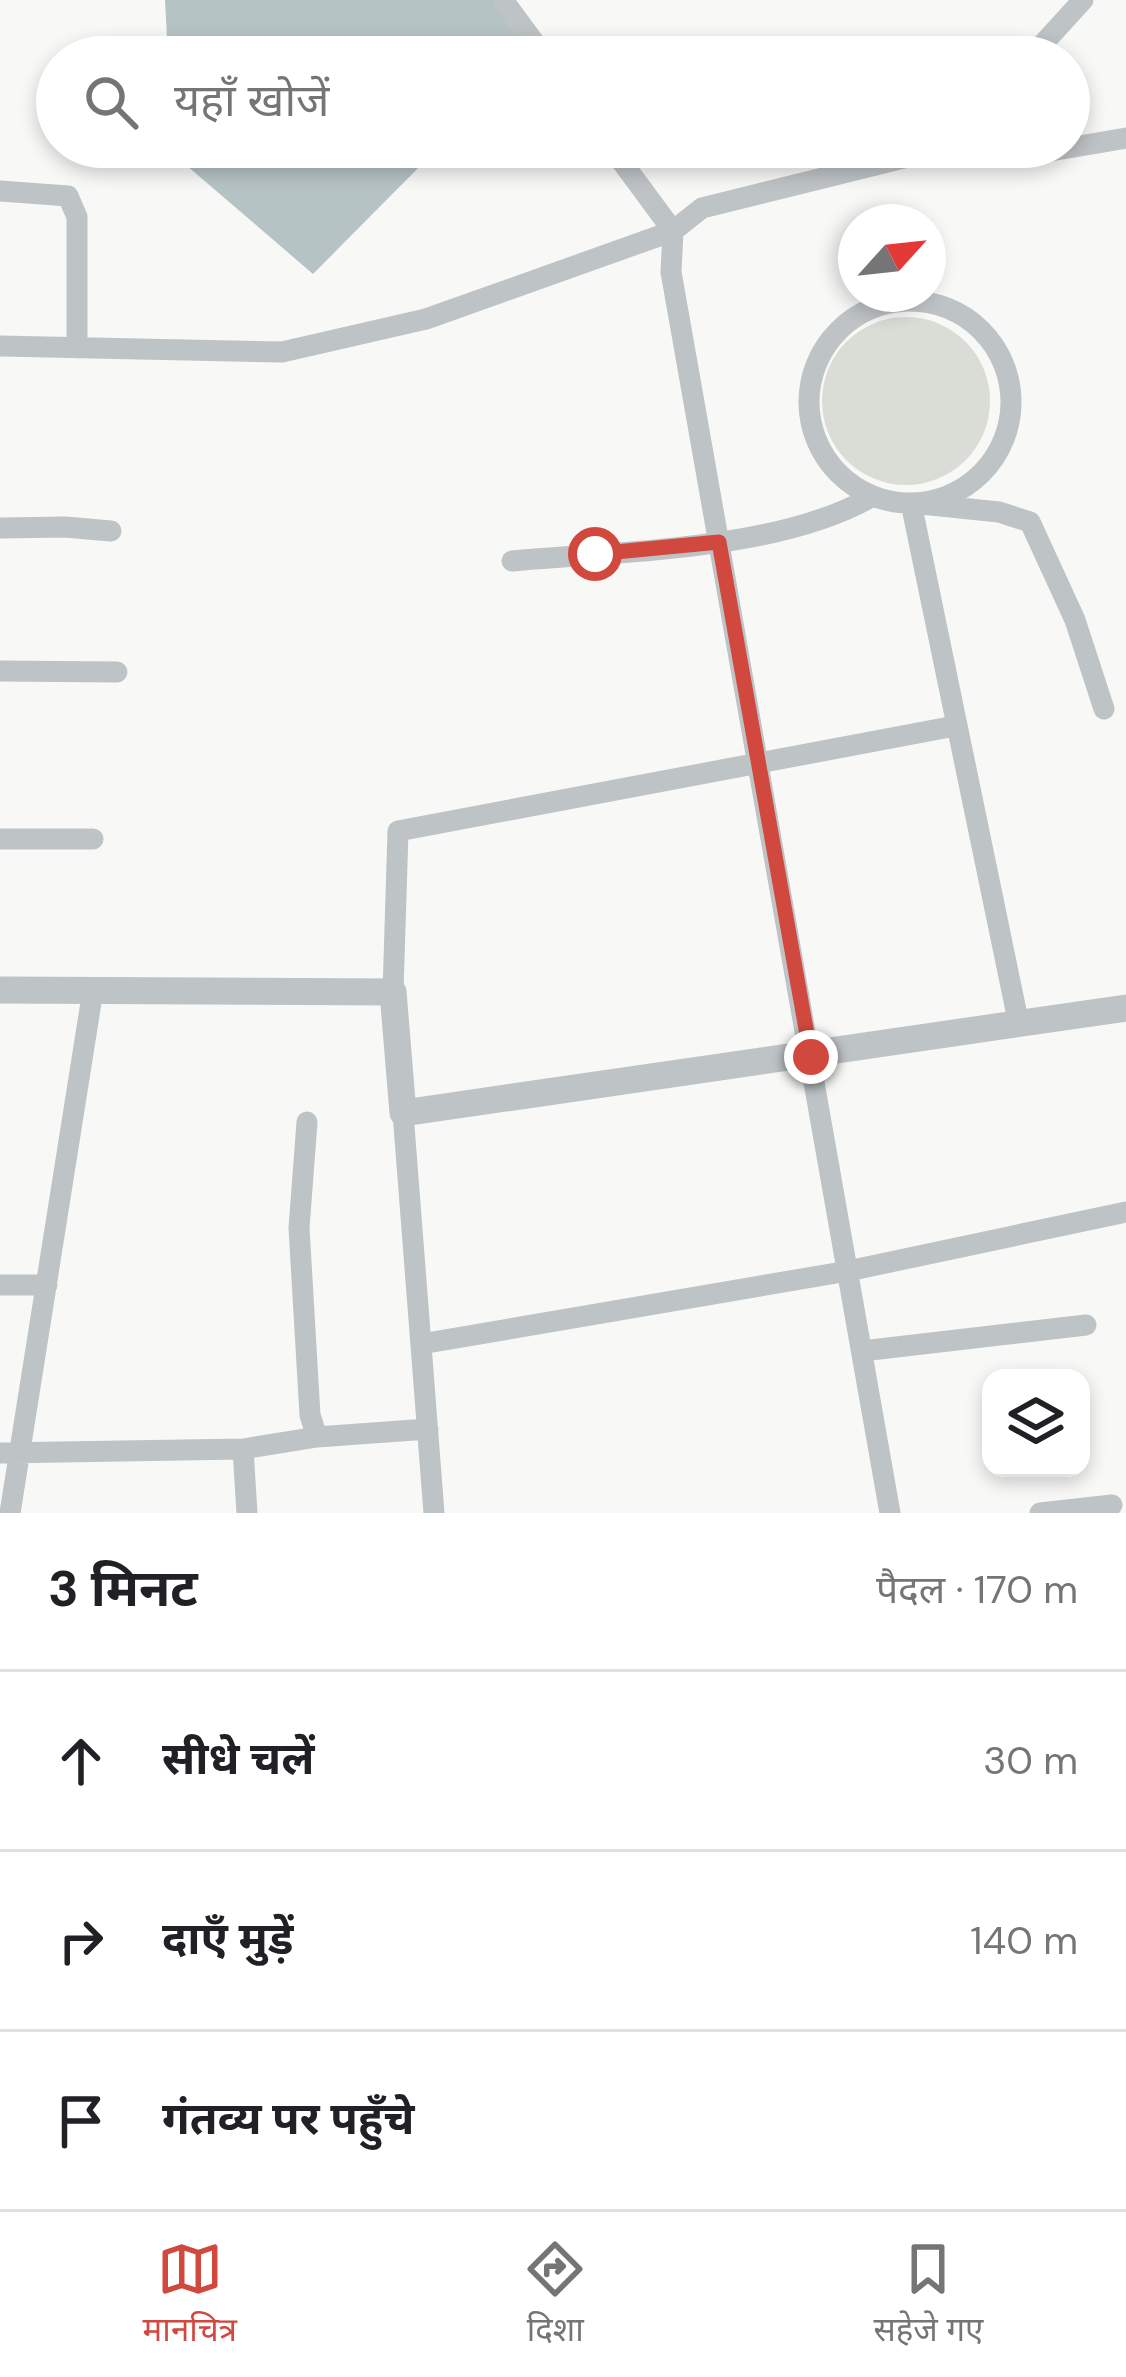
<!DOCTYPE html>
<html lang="hi">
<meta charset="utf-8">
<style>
body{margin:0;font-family:"DM Sans","Noto Sans Devanagari",sans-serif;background:#f6f6f6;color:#202124}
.controls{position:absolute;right:36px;bottom:36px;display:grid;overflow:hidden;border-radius:24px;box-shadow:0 6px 18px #0003}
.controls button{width:108px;height:108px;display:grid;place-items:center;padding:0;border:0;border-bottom:3px solid #e0e0e0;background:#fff;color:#202124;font:60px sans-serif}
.compass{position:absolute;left:838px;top:204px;width:108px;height:108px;border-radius:50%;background:#fff;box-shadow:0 6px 18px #0003;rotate:63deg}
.stop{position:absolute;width:36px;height:36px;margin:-27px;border:9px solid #d1483e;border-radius:50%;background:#fff}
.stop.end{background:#d1483e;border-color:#fff;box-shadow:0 3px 12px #0008}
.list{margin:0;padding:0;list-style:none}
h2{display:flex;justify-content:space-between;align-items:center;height:156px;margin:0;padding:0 48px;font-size:51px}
h2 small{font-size:39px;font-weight:400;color:#757577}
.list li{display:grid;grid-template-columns:78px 1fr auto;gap:36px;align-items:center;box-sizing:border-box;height:180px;padding:0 48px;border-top:3px solid #e0e0e0}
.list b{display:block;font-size:45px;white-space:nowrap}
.list em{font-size:39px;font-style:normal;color:#757577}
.icon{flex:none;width:66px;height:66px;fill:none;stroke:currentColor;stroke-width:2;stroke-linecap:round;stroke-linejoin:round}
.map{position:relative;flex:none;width:1126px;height:1513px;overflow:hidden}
.search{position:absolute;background:#fff;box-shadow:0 6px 18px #0003;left:36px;right:36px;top:36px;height:132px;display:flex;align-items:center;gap:30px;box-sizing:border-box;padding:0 42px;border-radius:66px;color:#757577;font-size:45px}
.sheet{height:696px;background:#fff}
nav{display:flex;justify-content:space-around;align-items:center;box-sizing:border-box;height:168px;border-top:3px solid #e0e0e0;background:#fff;font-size:33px;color:#757577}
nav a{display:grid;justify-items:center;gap:6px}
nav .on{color:#d1483e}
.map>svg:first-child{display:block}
.green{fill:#d9ddd6}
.water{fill:#b6c3c5}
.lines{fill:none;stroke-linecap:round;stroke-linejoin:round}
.minor{stroke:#bec3c5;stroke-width:21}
.tertiary{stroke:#bec3c5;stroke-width:27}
.route{stroke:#d1483e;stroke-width:15}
</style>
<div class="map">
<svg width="1126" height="1513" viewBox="0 0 1126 1513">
<rect width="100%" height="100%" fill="#f8f8f6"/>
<path class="green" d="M822 401a84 84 0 1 1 168 0a84 84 0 1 1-168 0Z"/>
<path class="water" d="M165,0H493L532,53L528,57H168Z
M172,147H439L313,274L172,153Z"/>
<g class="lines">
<path class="minor" d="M503,0L545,57
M1031,57L1083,0
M993,147L1027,155L1126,138
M0,191L68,196L77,217V348
M809 402a101 101 0 1 1 202 0a101 101 0 1 1-202 0Z
M0,346L282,352L426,319L673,231L611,147
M0,528L65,527L111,531
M512,561C620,551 779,551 873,496
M0,671L117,672
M0,839H93
M393,992L398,831L955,726
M1019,1025L911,503L999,512L1030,522L1075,620L1104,709
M403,1113L434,1513
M307,1122L299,1228L310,1415L317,1437
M0,1285H47
M421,1344L848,1271L1126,1212
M862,1351L1086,1325
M243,1449L247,1513
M0,1453L243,1449L317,1437L428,1429
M10,1513L93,990
M890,1513L671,272L673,231L702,208L948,147
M1040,1513L1112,1505"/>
<path class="tertiary" d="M0,990L393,992L403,1113L1126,1008"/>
</g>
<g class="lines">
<path class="route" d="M595,554L719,542L811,1057"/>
</g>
</svg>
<div class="controls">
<button><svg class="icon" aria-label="layers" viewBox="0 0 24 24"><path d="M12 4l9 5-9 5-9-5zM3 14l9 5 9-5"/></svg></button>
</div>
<svg class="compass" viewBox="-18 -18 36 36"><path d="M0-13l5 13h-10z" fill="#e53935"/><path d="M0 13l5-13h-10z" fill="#757577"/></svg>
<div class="stop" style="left:595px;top:554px"></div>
<div class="stop end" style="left:811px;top:1057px"></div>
<div class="search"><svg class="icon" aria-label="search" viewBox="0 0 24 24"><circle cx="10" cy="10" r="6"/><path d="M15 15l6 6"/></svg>यहाँ खोजें</div>
</div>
<section class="sheet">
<h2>3 मिनट<small>पैदल · 170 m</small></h2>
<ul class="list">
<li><svg class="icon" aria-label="ahead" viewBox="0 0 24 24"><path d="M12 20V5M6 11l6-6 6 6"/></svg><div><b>सीधे चलें</b></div><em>30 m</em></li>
<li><svg class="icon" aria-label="right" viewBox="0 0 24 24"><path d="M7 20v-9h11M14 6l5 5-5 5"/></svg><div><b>दाएँ मुड़ें</b></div><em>140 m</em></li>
<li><svg class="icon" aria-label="arrive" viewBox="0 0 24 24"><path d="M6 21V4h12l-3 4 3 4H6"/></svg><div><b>गंतव्य पर पहुँचे</b></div></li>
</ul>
</section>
<nav>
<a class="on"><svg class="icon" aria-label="map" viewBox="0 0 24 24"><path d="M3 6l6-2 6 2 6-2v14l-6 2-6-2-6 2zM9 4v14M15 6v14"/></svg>मानचित्र</a>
<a><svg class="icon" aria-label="directions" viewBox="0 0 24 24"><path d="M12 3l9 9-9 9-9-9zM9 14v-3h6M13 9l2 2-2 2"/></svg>दिशा</a>
<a><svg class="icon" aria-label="saved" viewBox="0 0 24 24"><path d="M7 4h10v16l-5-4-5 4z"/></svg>सहेजे गए</a>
</nav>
